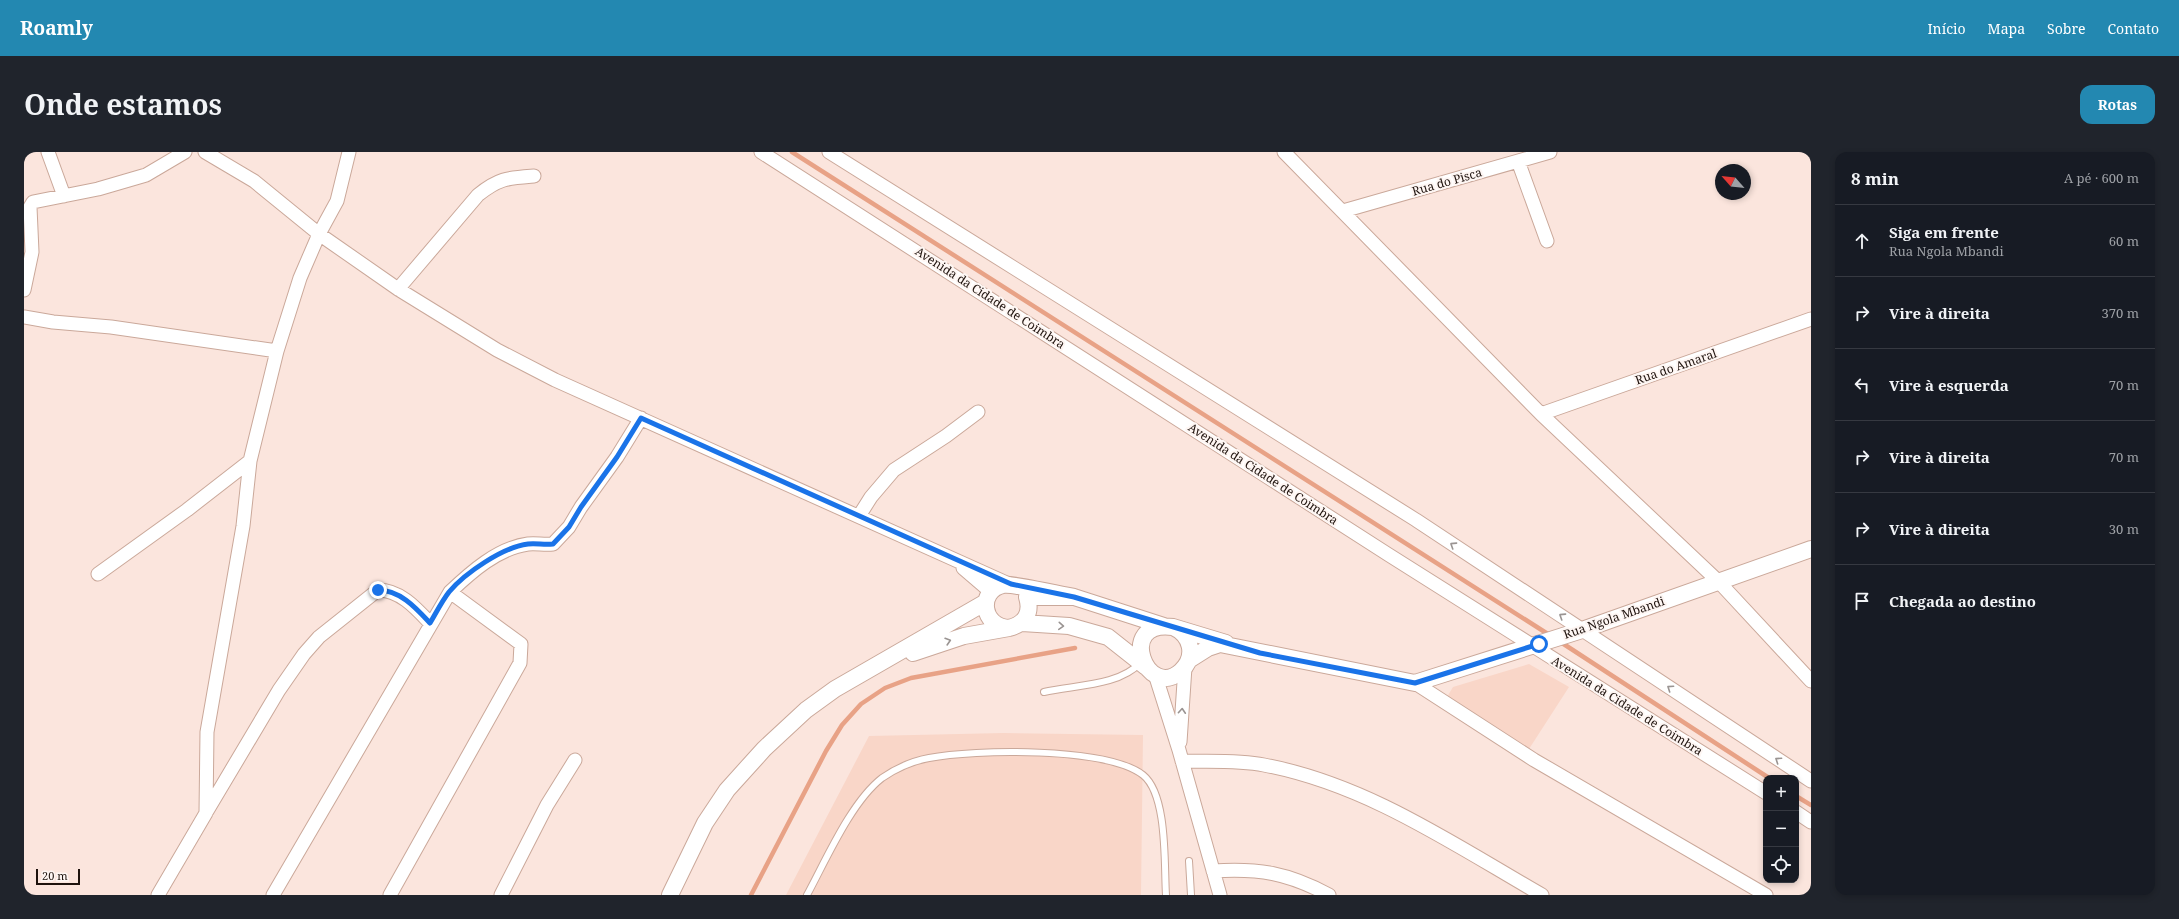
<!DOCTYPE html>
<html lang="pt">
<meta charset="utf-8">
<style>
body{margin:0;font-family:"Noto Serif",serif;background:#20242c;color:#f1f3f6}
.controls{position:absolute;right:12px;bottom:12px;display:grid;overflow:hidden;border-radius:8px;box-shadow:0 2px 6px #0003}
.controls button{width:36px;height:36px;display:grid;place-items:center;padding:0;border:0;border-bottom:1px solid #363941;background:#171b24;color:#f1f3f6;font:20px sans-serif}
.compass{position:absolute;left:1691px;top:12px;width:36px;height:36px;border-radius:50%;background:#171b24;box-shadow:0 2px 6px #0003;rotate:297deg}
.scale{position:absolute;left:12px;bottom:10px;width:44px;box-sizing:border-box;padding-left:4px;border:2px solid #1e120d;border-top:0;font-size:11px;line-height:14px;white-space:nowrap;color:#1e120d;-webkit-text-stroke:3px #fef6f3;paint-order:stroke}
.stop{position:absolute;width:12px;height:12px;margin:-9px;border:3px solid #1a73e8;border-radius:50%;background:#fff}
.stop.end{background:#1a73e8;border-color:#fff;box-shadow:0 1px 4px #0008}
.list{margin:0;padding:0;list-style:none}
h2{display:flex;justify-content:space-between;align-items:center;height:52px;margin:0;padding:0 16px;font-size:17px}
h2 small{font-size:13px;font-weight:400;color:#9ea1a6}
.list li{display:grid;grid-template-columns:26px 1fr auto;gap:12px;align-items:center;box-sizing:border-box;height:72px;padding:0 16px;border-top:1px solid #363941}
.list b{display:block;font-size:15px;white-space:nowrap}
.list p{margin:0;font-size:13px;white-space:nowrap;color:#9ea1a6}
.list em{font-size:13px;font-style:normal;color:#9ea1a6}
.icon{flex:none;width:22px;height:22px;fill:none;stroke:currentColor;stroke-width:2;stroke-linecap:round;stroke-linejoin:round}
.map{position:relative;flex:none;width:1787px;height:743px;overflow:hidden;border-radius:12px}
header{display:flex;align-items:center;gap:24px;box-sizing:border-box;height:56px;padding:0 20px;background:#2388b1;color:#fff}
header strong{font-size:19px}
nav{display:flex;gap:22px;margin-inline-start:auto;font-size:14px}
.intro{display:flex;align-items:center;justify-content:space-between;box-sizing:border-box;height:96px;padding:0 24px}
h1{margin:0;font-size:28px}
.button{padding:10px 18px;border-radius:12px;background:#2388b1;color:#fff;font-size:14px;font-weight:700}
main{display:flex;gap:24px;padding:0 24px}
aside{flex:1;background:#171b24;border-radius:12px;box-shadow:0 2px 6px #0003}
.map>svg:first-child{display:block}
.built{fill:#f9d6c8}
.lines{fill:none;stroke-linecap:round;stroke-linejoin:round}
.stream{stroke:#e8a286;stroke-width:4.5}
.service-casing{stroke:#caa89a;stroke-width:8}
.minor-casing{stroke:#caa89a;stroke-width:15}
.tertiary-casing{stroke:#caa89a;stroke-width:18}
.service{stroke:#fff;stroke-width:6}
.minor{stroke:#fff;stroke-width:13}
.tertiary{stroke:#fff;stroke-width:16}
.oneway{stroke:#9a9492}
.route{stroke:#1a73e8;stroke-width:5}
.labels{text-anchor:middle;stroke-width:4;stroke-linejoin:round;paint-order:stroke}
.street-label{font-size:12px;fill:#1e120d;stroke:#fef6f3}
</style>
<header>
<strong>Roamly</strong>
<nav><a>Início</a><a>Mapa</a><a>Sobre</a><a>Contato</a></nav>
</header>
<div class="intro"><h1>Onde estamos</h1><a class="button">Rotas</a></div>
<main>
<div class="map">
<svg width="1787" height="743" viewBox="0 0 1787 743">
<rect width="100%" height="100%" fill="#fbe5dd"/>
<path class="built" d="M1505,512L1545,535L1505,597L1423,545L1429,535Z
M980,581L1119,583L1117,743H762L845,584Z"/>
<g class="lines">
<path class="stream" d="M768,0L1527,484
M1535,489L1745,626
M1772,644L1787,653
M727,743L802,599L818,573L837,552L861,536L887,526L1051,496"/>
<defs>
<path id="service" d="M1020,540C1050,533 1095,534 1116,511
M1165,709L1167,743
M783,743C802,708 827,650 858,626C871,617 889,609 905,606C950,597 1083,595 1119,623C1144,643 1140,714 1142,743"/>
<path id="minor" d="M24,0L40,44
M181,0L230,29L295,82L374,137L473,198L531,228L987,433
M737,0L1365,403L1742,641
M805,0L1392,368L1787,629
M1260,0L1517,262L1695,430L1787,529
M1494,9L1523,89
M1319,59L1526,0
M374,137L454,43C475,26 484,26 510,24
M0,138L8,100L6,55L9,50L74,37L122,23L161,0
M0,165L29,170L87,175L253,199
M1517,262L1787,167
M835,364L847,345L870,318L922,284L954,260
M939,416L967,440
M74,422L163,358L226,309
M1131,522L1155,598L1196,743
M1391,531L1510,608L1742,743
M1156,590L1161,515
M1158,609C1185,610 1214,608 1240,613C1342,632 1429,692 1518,743
M183,659L255,538L280,502L295,485L354,438C376,438 392,456 406,471
M1772,660L1787,670
M1189,719C1235,716 1264,721 1305,743
M134,743L182,661L183,580L219,374L226,309L253,199L276,126L295,82L313,49L325,0
M249,743L426,440C447,420 474,396 504,392C512,391 520,393 529,392L545,375L557,355L593,305L617,266
M366,743L496,511L497,492L426,440
M477,743L523,653L551,608"/>
<path id="tertiary" d="M1050,445L1140,474
M998,471L1045,474L1084,485L1122,515
M1149,475C1167,483 1173,504 1157,519C1123,550 1091,467 1149,475L1202,491
M889,501L940,484L985,476C1001,472 1008,461 1003,445H1050C1037,443 988,431 979,433C953,439 958,475 985,476
M1165,508L1184,496L1196,492L1391,531L1558,478L1787,397
M646,743L681,671L703,638L740,597L782,558L811,537L962,450"/>
</defs>
<use href="#service" class="service-casing"/>
<use href="#minor" class="minor-casing"/>
<use href="#tertiary" class="tertiary-casing"/>
<use href="#service" class="service"/>
<use href="#minor" class="minor"/>
<use href="#tertiary" class="tertiary"/>
</g>
<defs><path id="oneway-chevron" d="M-2-3.5L2.5 0L-2 3.5" fill="none" stroke-width="1.6" stroke-linecap="round" stroke-linejoin="round"/></defs>
<g class="oneway">
<use href="#oneway-chevron" transform="translate(1429 393) rotate(-147)"/>
<use href="#oneway-chevron" transform="translate(1538 464) rotate(-147)"/>
<use href="#oneway-chevron" transform="translate(1037 474) rotate(4)"/>
<use href="#oneway-chevron" transform="translate(924 489) rotate(-17)"/>
<use href="#oneway-chevron" transform="translate(1646 536) rotate(-146)"/>
<use href="#oneway-chevron" transform="translate(1158 559) rotate(-86)"/>
<use href="#oneway-chevron" transform="translate(1754 608) rotate(-146)"/>
</g>
<g class="lines">
<path class="route" d="M354,438C376,438 392,456 406,471C412,461 418,449 425,440C441,421 479,395 504,392C512,391 520,393 529,392L545,375L557,355L593,305L617,266L987,432L1050,445L1236,501L1391,531L1515,492"/>
</g>
<g class="labels">
<g class="street-label">
<text transform="translate(1423 30) rotate(-16)" y="4">Rua do Pisca</text>
<text transform="translate(966 146) rotate(33)" y="4">Avenida da Cidade de Coimbra</text>
<text transform="translate(1652 215) rotate(-19)" y="4">Rua do Amaral</text>
<text transform="translate(1239 322) rotate(33)" y="4">Avenida da Cidade de Coimbra</text>
<text transform="translate(1590 466) rotate(-19)" y="4">Rua Ngola Mbandi</text>
<text transform="translate(1603 554) rotate(32)" y="4">Avenida da Cidade de Coimbra</text>
</g>
</g>
</svg>
<div class="controls">
<button>+</button>
<button>−</button>
<button><svg class="icon" aria-label="locate" viewBox="0 0 24 24"><circle cx="12" cy="12" r="6"/><path d="M12 2v4M12 18v4M2 12h4M18 12h4"/></svg></button>
</div>
<svg class="compass" viewBox="-18 -18 36 36"><path d="M0-13l5 13h-10z" fill="#e53935"/><path d="M0 13l5-13h-10z" fill="#9ea1a6"/></svg>
<div class="scale">20 m</div>
<div class="stop" style="left:1515px;top:492px"></div>
<div class="stop end" style="left:354px;top:438px"></div>
</div>
<aside>
<h2>8 min<small>A pé · 600 m</small></h2>
<ul class="list">
<li><svg class="icon" aria-label="ahead" viewBox="0 0 24 24"><path d="M12 20V5M6 11l6-6 6 6"/></svg><div><b>Siga em frente</b><p>Rua Ngola Mbandi</p></div><em>60 m</em></li>
<li><svg class="icon" aria-label="right" viewBox="0 0 24 24"><path d="M7 20v-9h11M14 6l5 5-5 5"/></svg><div><b>Vire à direita</b></div><em>370 m</em></li>
<li><svg class="icon" aria-label="left" viewBox="0 0 24 24"><path d="M17 20v-9H6M10 6l-5 5 5 5"/></svg><div><b>Vire à esquerda</b></div><em>70 m</em></li>
<li><svg class="icon" aria-label="right" viewBox="0 0 24 24"><path d="M7 20v-9h11M14 6l5 5-5 5"/></svg><div><b>Vire à direita</b></div><em>70 m</em></li>
<li><svg class="icon" aria-label="right" viewBox="0 0 24 24"><path d="M7 20v-9h11M14 6l5 5-5 5"/></svg><div><b>Vire à direita</b></div><em>30 m</em></li>
<li><svg class="icon" aria-label="arrive" viewBox="0 0 24 24"><path d="M6 21V4h12l-3 4 3 4H6"/></svg><div><b>Chegada ao destino</b></div></li>
</ul>
</aside>
</main>
